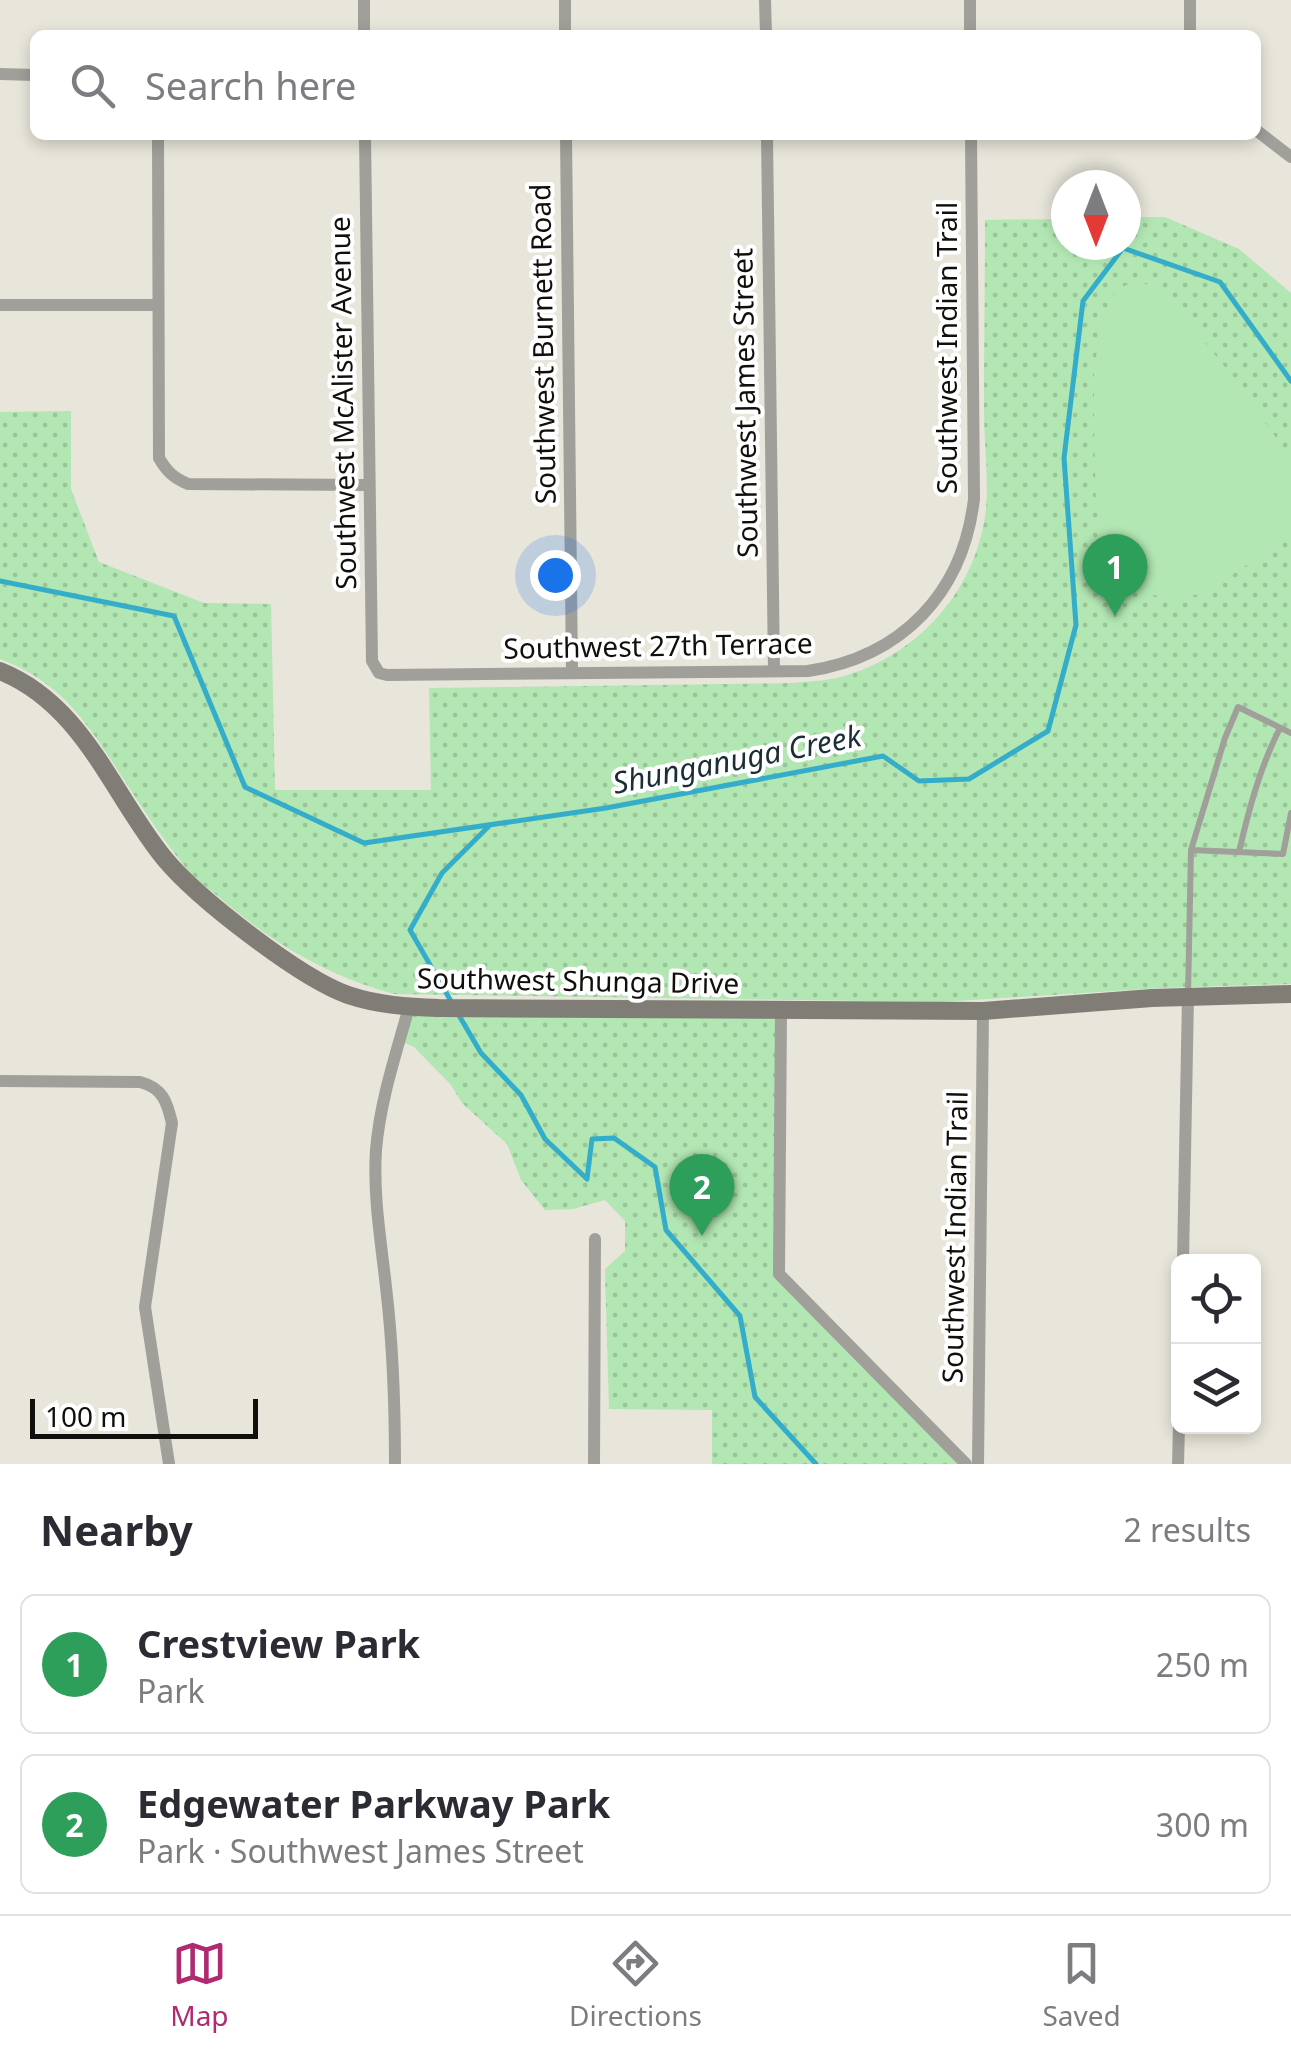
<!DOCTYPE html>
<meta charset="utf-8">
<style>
body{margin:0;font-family:"Noto Sans",sans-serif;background:#f7f7f7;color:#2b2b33}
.controls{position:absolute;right:30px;bottom:30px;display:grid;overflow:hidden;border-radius:15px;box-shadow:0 5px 15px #0003}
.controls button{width:90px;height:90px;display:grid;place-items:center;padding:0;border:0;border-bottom:2px solid #e1e1e2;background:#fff;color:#2b2b33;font:50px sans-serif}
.compass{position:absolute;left:1051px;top:170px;width:90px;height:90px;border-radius:50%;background:#fff;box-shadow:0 5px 15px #0003;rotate:180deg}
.scale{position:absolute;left:30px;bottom:25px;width:228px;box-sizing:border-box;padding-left:10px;border:5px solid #100f0b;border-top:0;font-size:28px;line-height:35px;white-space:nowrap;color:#100f0b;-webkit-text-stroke:8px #fff;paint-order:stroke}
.you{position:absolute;left:555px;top:575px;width:35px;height:35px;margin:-25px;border:8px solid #fff;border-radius:50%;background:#1a73e8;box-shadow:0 0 0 15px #1a73e833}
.badge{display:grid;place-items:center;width:65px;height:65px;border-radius:50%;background:#af2a71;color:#fff;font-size:32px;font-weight:700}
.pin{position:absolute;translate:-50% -82px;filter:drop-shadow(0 2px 5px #0008)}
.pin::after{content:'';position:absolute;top:52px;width:35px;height:30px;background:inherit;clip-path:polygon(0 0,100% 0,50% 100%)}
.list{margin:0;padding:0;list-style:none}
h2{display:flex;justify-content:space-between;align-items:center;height:130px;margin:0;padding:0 40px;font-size:42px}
h2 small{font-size:32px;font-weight:400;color:#7c7c81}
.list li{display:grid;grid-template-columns:65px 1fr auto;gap:30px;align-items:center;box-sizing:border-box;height:140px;margin:0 20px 20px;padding:0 20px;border:2px solid #e1e1e2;border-radius:15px}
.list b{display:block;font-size:38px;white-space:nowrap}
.list p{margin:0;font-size:32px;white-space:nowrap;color:#7c7c81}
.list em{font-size:32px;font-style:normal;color:#7c7c81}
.icon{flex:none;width:55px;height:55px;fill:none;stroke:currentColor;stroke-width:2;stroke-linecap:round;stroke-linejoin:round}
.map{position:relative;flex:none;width:1291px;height:1464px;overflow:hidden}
.search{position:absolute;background:#fff;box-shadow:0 5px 15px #0003;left:30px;right:30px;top:30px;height:110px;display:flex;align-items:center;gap:25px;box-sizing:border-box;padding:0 35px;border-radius:15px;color:#7c7c81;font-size:38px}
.sheet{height:450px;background:#fff}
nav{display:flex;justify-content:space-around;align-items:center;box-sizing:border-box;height:140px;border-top:2px solid #e1e1e2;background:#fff;font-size:28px;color:#7c7c81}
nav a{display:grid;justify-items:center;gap:5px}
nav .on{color:#af2a71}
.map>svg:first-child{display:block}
.park{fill:url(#park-dots)}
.pitch{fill:#b2e6b2}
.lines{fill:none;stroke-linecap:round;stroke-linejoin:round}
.stream{stroke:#33adca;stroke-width:5}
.lane{stroke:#a09f9a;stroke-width:6}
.street{stroke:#a09f9a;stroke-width:12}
.secondary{stroke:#7f7d76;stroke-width:18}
.labels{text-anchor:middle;stroke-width:8;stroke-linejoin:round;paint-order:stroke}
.street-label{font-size:28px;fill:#100f0b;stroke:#fff}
.water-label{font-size:30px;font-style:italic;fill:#1a2e34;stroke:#fff}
</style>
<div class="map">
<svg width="1291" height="1464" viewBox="0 0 1291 1464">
<defs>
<pattern id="park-dots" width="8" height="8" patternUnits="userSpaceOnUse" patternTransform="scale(2.5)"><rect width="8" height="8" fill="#b2e6b2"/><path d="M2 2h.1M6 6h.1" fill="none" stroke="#98c498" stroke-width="1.8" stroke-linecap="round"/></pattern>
</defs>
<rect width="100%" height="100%" fill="#e8e5da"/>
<path class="park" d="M1126,217H1165L1239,249L1291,293V984L1162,988L940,1002L394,994C328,976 272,943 220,898C209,889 195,879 186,868C165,842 146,814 128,786C91,730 67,684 0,659V412L71,411V489L99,562L204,603L271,604L275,790H431L429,688L795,683C810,681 826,681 841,677C918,656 977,590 986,509C989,477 984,443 984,411C984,347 985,284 985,220L1066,219V245H1126Z
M409,1007L781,1011L779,1273L966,1464H712V1410L609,1409L605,1269L625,1251V1221L605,1200L573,1209L545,1210L521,1180L507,1144L462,1103L451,1085L414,1047L399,1040Z"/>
<path class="pitch" d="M1144,283L1168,296L1236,381L1291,459V538L1201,594L1166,599L1120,583L1104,555L1096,504L1094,425V373L1099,334L1105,310L1114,293L1126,285Z"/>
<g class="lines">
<path class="stream" d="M0,581L174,616L245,787L364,843L606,808L883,756L919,781L969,779L1048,731L1076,625L1064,458L1083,301L1123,248L1220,282L1291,381
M452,1003L410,930L442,873L490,825
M457,1012L481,1053L521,1095L545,1139L587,1179L592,1139L614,1138L655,1167L666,1230L740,1316L755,1397L816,1464"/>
<path class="lane" d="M1191,850L1283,854L1291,813
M1239,852C1249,809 1260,767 1280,728
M1188,995L1191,850L1225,738L1238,707L1291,733"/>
<path class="street" d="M364,0V35
M565,0V35
M765,0L766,35
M970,0V35
M1190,35V0
M0,74L35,75
M1256,130L1291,157
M158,135L159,458C167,472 174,478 188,484L369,485
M365,135L372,661L379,673L387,675L808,671C902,657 963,593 974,499L971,135
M566,135L572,673
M767,135L774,671
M0,305H157
M781,1011L779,1274L966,1464
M0,1081L140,1082C163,1088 167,1102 172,1123L145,1307L169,1464
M1183,1262L1188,996
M395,1464C395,1405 393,1346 386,1287C381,1241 373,1196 376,1150C380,1101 396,1054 409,1007
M594,1464L595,1239
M978,1464L983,1011
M1178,1464L1179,1426"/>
<path class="secondary" d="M0,671C83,704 112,794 164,858C197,898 300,978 348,995C378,1005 408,1007 439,1008L983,1011L1152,998L1291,994"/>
</g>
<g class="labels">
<g class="street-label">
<text transform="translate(543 344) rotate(-91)" y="10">Southwest Burnett Road</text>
<text transform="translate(947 348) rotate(-90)" y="10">Southwest Indian Trail</text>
<text transform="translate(343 403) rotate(-91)" y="10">Southwest McAlister Avenue</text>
<text transform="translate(745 403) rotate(-91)" y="10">Southwest James Street</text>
<text transform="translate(658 646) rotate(-1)" y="10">Southwest 27th Terrace</text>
<text transform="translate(578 981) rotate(1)" y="10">Southwest Shunga Drive</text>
<text transform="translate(955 1237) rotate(-89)" y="10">Southwest Indian Trail</text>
</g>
<g class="water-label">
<text transform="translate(737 760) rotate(-11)" y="10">Shunganuga Creek</text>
</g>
</g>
</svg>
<div class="controls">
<button><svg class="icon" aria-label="locate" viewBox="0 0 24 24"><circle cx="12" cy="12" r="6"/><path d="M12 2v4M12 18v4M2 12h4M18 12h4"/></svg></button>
<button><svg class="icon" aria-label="layers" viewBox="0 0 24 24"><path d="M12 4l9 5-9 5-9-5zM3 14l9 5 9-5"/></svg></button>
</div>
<svg class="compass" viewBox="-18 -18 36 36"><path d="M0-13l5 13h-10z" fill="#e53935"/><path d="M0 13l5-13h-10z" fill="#7c7c81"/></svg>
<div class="scale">100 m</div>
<div class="you"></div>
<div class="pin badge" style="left:1115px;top:616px;background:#2e9e5b">1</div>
<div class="pin badge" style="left:702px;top:1236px;background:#2e9e5b">2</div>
<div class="search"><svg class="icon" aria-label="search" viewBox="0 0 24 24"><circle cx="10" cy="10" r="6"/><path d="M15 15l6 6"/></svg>Search here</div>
</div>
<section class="sheet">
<h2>Nearby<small>2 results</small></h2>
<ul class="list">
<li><span class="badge" style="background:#2e9e5b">1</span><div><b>Crestview Park</b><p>Park</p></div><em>250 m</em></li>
<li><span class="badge" style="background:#2e9e5b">2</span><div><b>Edgewater Parkway Park</b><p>Park · Southwest James Street</p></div><em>300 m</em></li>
</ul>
</section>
<nav>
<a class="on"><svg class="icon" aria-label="map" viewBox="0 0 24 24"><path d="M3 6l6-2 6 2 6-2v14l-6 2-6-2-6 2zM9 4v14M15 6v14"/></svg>Map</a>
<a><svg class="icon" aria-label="directions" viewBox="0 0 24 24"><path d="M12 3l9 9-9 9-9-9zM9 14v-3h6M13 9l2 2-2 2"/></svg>Directions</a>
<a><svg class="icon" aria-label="saved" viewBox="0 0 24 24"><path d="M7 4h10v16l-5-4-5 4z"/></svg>Saved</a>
</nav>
